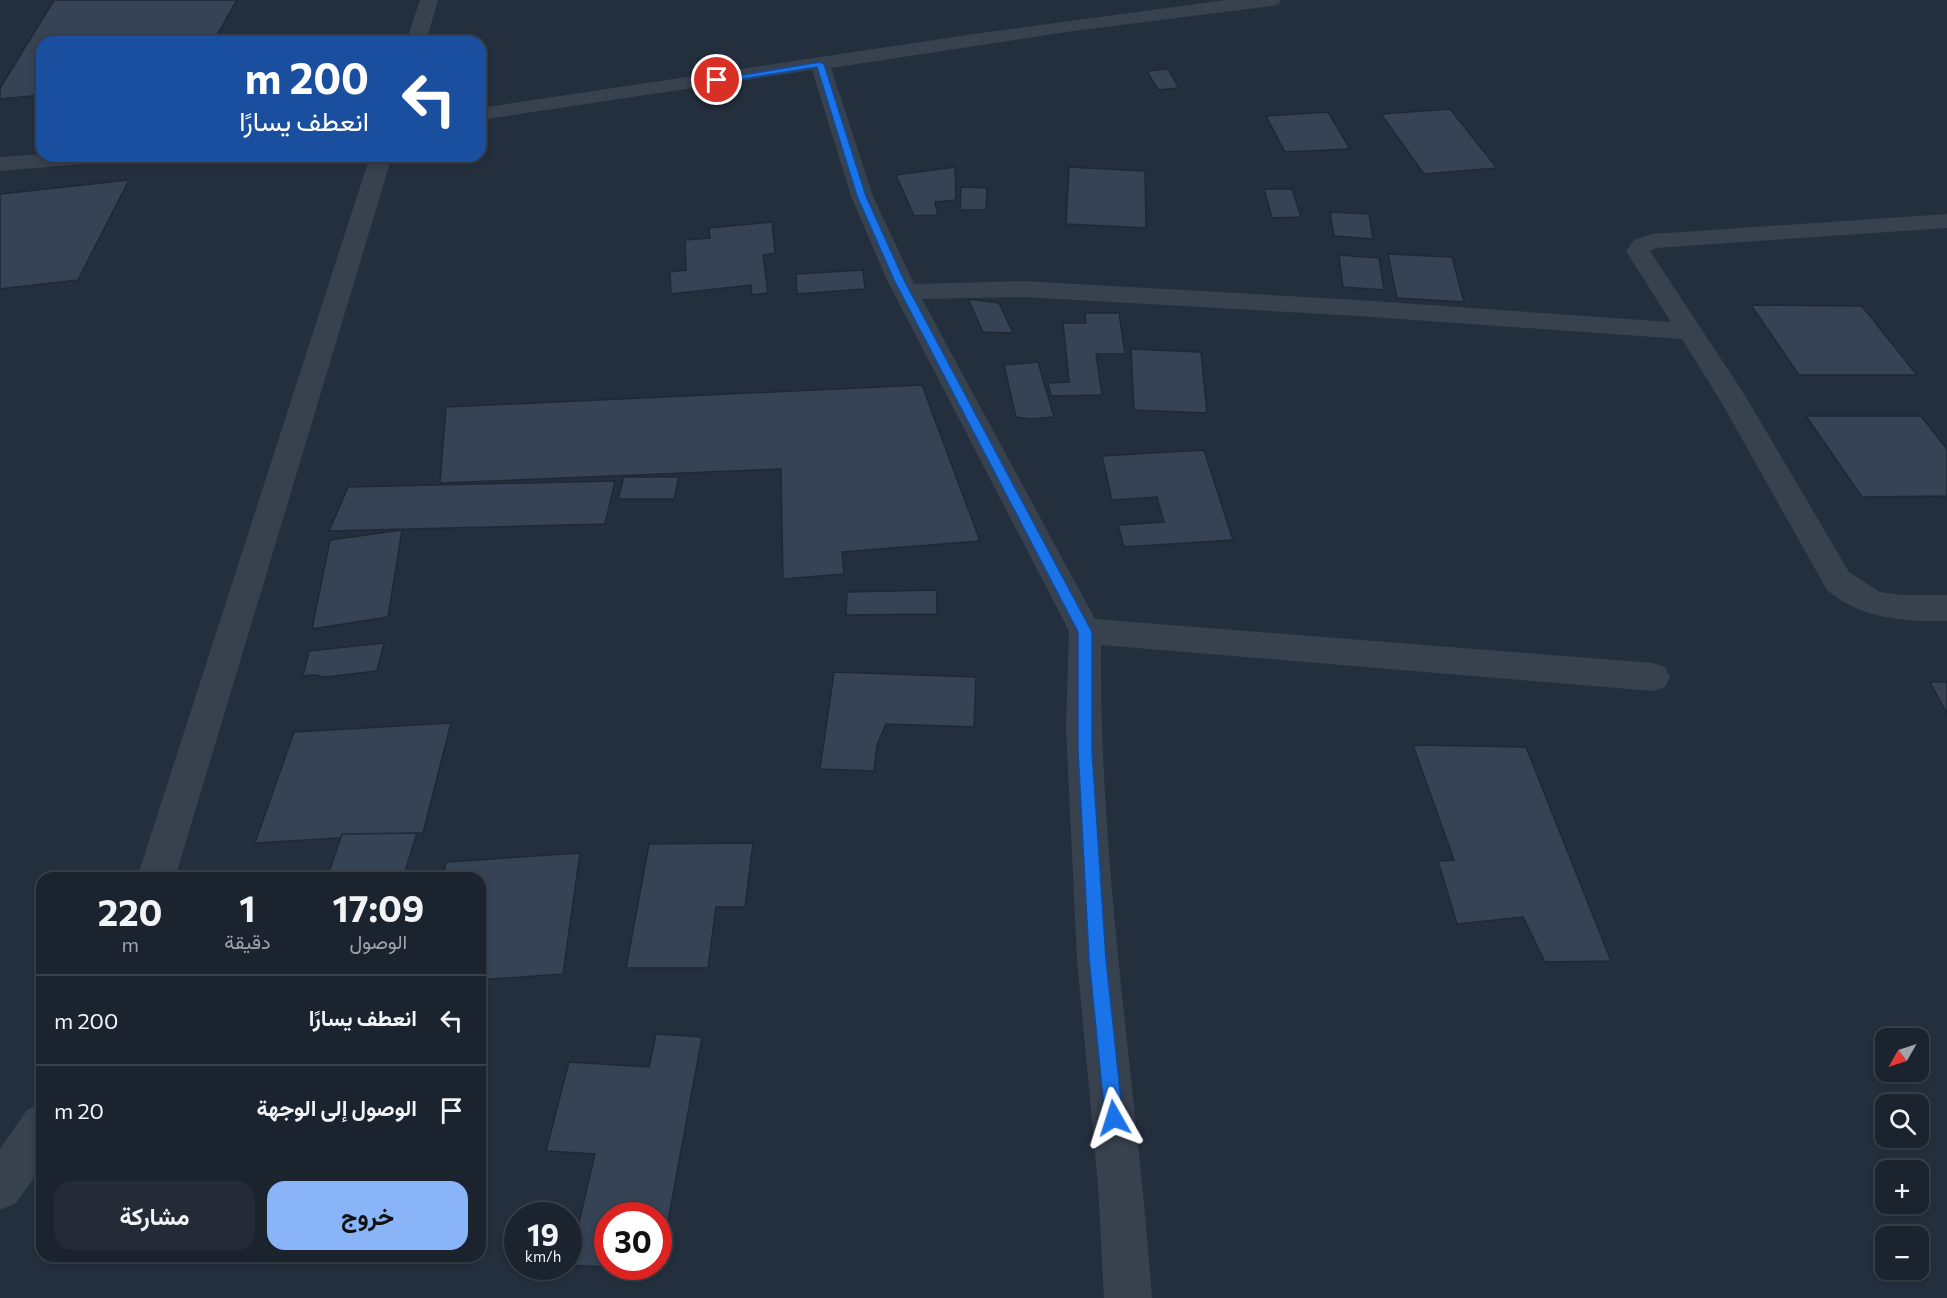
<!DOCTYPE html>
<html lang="ar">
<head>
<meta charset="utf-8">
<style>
  body { margin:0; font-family:Commissioner,Vazirmatn,sans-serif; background:#242b36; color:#f1f3f6; direction:rtl; height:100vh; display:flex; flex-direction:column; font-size:22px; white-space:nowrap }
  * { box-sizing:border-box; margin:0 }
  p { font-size:20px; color:#a0a4aa }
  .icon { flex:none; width:33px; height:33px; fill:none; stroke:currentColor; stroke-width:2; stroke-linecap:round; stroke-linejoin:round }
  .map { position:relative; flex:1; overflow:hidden; direction:ltr }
  .panel { position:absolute; left:36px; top:872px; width:450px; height:390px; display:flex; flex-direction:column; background:#1b232e; border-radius:18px; box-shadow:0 3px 9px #0003,0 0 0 2px #39404a; direction:rtl }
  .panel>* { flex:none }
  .top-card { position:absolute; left:36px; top:36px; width:450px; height:126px; border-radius:18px; box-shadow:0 3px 9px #0003,0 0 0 2px #39404a; direction:rtl; background:#1a4fa0; color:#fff; overflow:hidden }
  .needle { width:39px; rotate:231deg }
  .fabs { position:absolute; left:1875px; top:1028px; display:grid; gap:12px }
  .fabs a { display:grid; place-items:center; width:54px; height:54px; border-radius:12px; background:#1b232e; box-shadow:0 3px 9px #0003,0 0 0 2px #39404a; font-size:30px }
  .speed { position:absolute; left:504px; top:1202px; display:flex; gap:12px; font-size:30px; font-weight:700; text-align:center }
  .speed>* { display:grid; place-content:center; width:78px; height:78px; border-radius:50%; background:#1b232e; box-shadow:0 3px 9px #0003,0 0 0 2px #39404a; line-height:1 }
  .speed small { font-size:15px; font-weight:400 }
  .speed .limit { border:9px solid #d22; background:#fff; color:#111 }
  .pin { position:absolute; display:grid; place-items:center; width:51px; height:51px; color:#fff; margin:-26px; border:3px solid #fff; border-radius:50%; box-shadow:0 2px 6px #0007 }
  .me { position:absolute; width:66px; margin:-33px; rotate:354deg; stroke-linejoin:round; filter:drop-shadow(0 0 4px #0008) }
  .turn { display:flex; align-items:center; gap:21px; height:126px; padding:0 18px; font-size:27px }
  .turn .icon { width:78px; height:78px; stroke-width:2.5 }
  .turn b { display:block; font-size:42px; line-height:51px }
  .eta { display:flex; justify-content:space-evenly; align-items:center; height:102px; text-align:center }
  .eta b { font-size:36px; font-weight:700; line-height:42px }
  .button { display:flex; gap:12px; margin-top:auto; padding:12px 18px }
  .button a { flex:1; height:69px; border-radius:18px; background:#8ab4f8; color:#111; font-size:24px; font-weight:700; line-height:69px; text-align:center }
  .button a+a { background:#242b36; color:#f1f3f6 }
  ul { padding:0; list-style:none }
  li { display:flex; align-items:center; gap:18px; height:90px; padding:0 18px; border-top:2px solid #39404a }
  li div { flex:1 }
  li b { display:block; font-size:22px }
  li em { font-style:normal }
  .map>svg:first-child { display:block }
</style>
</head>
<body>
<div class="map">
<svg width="1947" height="1298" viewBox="0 0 1947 1298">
  <rect width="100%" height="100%" fill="#242f3e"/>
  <!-- building -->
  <g fill="#364354" stroke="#1f2835" stroke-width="1.5" fill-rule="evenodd">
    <path d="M54,0h183l-24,42h-171v53l-42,4v-11z"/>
    <path d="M1168,69l11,19 -21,2 -11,-19z"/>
    <path d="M1450,109l47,59 -73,6 -43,-60z"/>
    <path d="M1328,112l22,37 -65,3 -19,-36z"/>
    <path d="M955,167l1,33 -21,2 3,13 -24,1 -18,-41z"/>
    <path d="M1069,167l76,4 1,57 -80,-4z"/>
    <path d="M129,180l-51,100 -78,9v-95z"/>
    <path d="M961,187l26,1 -1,22h-26z"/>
    <path d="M1264,189h28l9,28 -29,1z"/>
    <path d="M1330,212l39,2 4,25 -39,-3z"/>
    <path d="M772,222l3,31 -12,2 5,38 -16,2 -1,-10 -80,9 -1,-22 16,-2 -1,-30 25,-2 -1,-10z"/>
    <path d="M1388,254l64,3 12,45 -67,-4z"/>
    <path d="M1339,255l40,3 5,32 -41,-3z"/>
    <path d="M863,270l2,19 -68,5 -1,-20z"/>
    <path d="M968,299l31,4 14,30 -30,-1z"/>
    <path d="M1751,305l111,1 55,69h-118z"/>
    <path d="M1085,313h34l6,41h-29l6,41 -51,1 -3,-13 21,-1 -6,-59h23z"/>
    <path d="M1131,349l70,3 6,61 -73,-3z"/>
    <path d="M1038,362l16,55 -23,2 -15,-2 -12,-52z"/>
    <path d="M922,385l58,156 -138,11 2,22 -61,5 -2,-110 -341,14 6,-76z"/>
    <path d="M1806,416h115l26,33v47l-85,1z"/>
    <path d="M1204,450l29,90 -109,7 -6,-22 46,-3 -7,-25 -45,3 -10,-44z"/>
    <path d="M624,477h55l-5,22h-56z"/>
    <path d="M615,481l-10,43 -276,7 19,-44z"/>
    <path d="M402,530l-14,87 -76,12 18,-89z"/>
    <path d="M937,590v24l-91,1 1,-23z"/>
    <path d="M384,643l-7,28 -52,6 -10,-2 -12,1 6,-25z"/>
    <path d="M834,672l142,5 -2,50 -88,-3 -9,21 -3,26 -54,-2z"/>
    <path d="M1930,682h17v32z"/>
    <path d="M451,723l-28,110 -168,10 39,-111z"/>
    <path d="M1413,745l113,2 85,214 -66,1 -22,-45 -66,7 -19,-63 16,-1z"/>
    <path d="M417,833l-14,45h-76l15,-44z"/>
    <path d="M753,843l-8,64h-29l-8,61h-82l23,-124z"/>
    <path d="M580,853l-17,121 -83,6v-102h-37l3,-16z"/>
    <path d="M656,1034l46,3 -43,233 -90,-5 26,-111 -49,-3 23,-89 80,5zM608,1215h50v51h-50z"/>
  </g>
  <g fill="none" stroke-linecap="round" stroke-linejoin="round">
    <!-- minor -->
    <g fill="#38414e" fill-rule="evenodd">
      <path d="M420,0h18l-12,42h-20z"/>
      <path d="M1226,0h55l-2,4 -7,2 -199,25 -242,37 42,128 41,88 109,-3 335,19 313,22 -45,-71 8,-11 18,-6 295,-20v14l-291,20 -6,3 96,146 103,175 31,20 23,3h44v26c-45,0 -84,-1 -120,-31l-104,-185 -41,-66 -324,-23 -335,-19 -101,2 173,320 558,44 12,4 5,10 -5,10 -12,4 -552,-46c-2,219 35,435 51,653h-48l-6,-113 -21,-226 -11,-232 3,-96 -182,-351 -36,-84 -39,-126 -332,50v-12l494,-74z"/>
      <path d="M42,154v2h65l-3,5 -8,2 -96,8v-14z"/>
      <path d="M370,156h22l-217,722h-38z"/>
      <path d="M42,1103v63l-26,37 -16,7v-61l27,-39z"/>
    </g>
  </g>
  <!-- route -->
  <path fill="#1a73e8" stroke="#114b97" stroke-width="1.5" d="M820,62l4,2 42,132 38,84 188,352v118l14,209 17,159 -3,6 -6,3 -7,-3 -2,-6 -16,-159 -11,-209v-118l-184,-352 -37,-84 -40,-129 -100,16 -4,-3z"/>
</svg>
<div class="fabs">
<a><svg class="needle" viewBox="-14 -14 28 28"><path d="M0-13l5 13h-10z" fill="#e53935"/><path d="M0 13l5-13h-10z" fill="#a0a4aa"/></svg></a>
<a><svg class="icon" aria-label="search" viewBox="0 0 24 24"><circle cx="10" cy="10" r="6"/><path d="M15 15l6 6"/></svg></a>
<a>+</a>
<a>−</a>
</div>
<div class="speed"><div>19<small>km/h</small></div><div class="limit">30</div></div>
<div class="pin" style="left:717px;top:80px;background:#d93025"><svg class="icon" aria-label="arrive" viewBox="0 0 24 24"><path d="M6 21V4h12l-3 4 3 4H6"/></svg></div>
<svg class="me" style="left:1114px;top:1118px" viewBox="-20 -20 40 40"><path d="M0-17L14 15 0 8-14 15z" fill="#1a73e8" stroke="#fff" stroke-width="4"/></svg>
<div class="top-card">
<div class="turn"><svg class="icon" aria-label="left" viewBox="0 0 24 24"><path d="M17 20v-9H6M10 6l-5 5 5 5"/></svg><div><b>200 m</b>انعطف يسارًا</div></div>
</div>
<section class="panel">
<div class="eta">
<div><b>17:09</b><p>الوصول</p></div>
<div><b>1</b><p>دقيقة</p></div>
<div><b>220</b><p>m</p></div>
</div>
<ul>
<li><svg class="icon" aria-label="left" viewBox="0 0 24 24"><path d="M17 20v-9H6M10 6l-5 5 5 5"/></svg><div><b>انعطف يسارًا</b></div><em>200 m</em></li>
<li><svg class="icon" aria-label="arrive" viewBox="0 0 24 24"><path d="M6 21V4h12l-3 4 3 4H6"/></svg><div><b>الوصول إلى الوجهة</b></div><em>20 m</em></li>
</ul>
<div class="button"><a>خروج</a><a>مشاركة</a></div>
</section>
</div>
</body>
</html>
